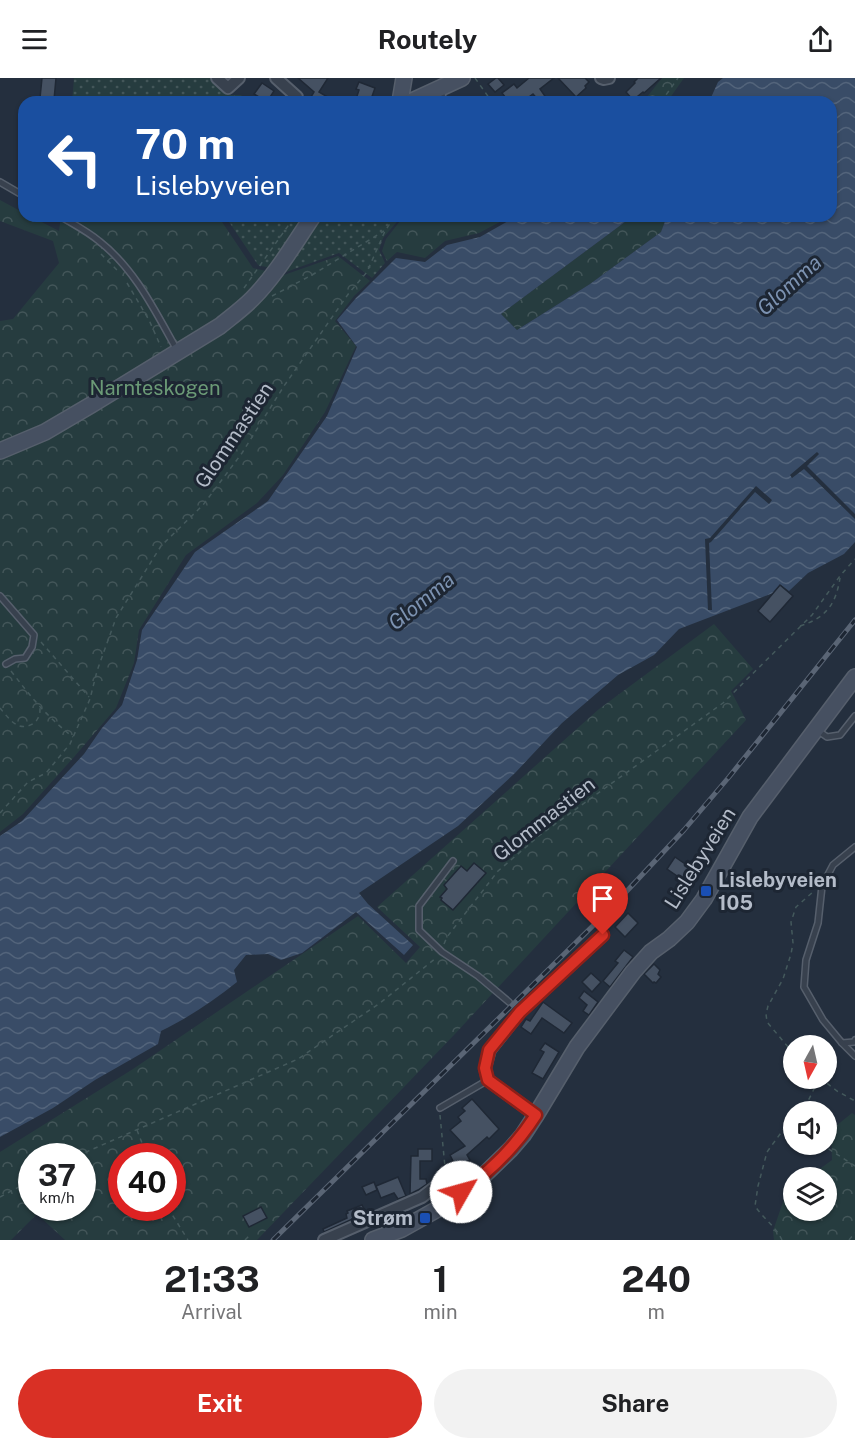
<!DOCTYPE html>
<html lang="en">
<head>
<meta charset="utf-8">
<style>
  body { margin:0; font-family:"Public Sans",sans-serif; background:#f2f2f2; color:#202124; height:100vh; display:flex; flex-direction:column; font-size:22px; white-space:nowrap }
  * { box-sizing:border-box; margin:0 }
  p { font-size:20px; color:#757577 }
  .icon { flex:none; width:33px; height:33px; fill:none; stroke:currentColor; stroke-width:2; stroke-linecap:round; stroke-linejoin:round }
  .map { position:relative; height:1162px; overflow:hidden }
  .side { display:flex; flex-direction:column; background:#fff; flex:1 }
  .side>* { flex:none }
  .hud { position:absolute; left:18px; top:18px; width:819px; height:126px; border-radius:18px; box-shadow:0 2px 4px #0004; background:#1a4fa0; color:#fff; overflow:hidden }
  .needle { width:39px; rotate:188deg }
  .buttons { position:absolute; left:783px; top:957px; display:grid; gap:12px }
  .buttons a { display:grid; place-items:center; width:54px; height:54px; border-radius:50%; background:#fff; box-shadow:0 2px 4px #0004; font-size:30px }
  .speed { position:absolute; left:18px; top:1065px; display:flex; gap:12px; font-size:30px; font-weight:700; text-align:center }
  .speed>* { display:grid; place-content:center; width:78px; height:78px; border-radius:50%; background:#fff; box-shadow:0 2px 4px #0004; line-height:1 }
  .speed small { font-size:15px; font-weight:400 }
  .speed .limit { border:9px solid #d22; background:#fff; color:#111 }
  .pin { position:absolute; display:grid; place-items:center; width:51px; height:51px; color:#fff; margin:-62px -26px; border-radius:50% 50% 50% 0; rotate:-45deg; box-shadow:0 0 6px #0007 }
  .pin .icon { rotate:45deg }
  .me { position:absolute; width:66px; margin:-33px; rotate:52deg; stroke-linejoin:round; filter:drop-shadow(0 0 4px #0008) }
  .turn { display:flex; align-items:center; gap:21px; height:126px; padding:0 18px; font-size:27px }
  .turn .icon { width:78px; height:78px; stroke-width:2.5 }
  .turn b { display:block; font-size:42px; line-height:51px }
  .eta { display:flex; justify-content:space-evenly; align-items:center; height:102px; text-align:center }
  .eta b { font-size:36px; font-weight:700; line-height:42px }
  .button { display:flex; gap:12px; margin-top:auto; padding:12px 18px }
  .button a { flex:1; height:69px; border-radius:36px; background:#d93025; color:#fff; font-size:24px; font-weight:700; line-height:69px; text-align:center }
  .button a+a { background:#f2f2f2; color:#202124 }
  header { display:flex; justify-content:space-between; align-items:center; height:78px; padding:0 18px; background:#fff; font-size:27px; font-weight:700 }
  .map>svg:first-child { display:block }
</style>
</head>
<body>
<header><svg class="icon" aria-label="menu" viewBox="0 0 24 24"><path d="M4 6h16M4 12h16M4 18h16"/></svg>Routely<svg class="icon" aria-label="share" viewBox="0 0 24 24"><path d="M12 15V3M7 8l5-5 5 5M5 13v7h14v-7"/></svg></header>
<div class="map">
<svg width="855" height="1162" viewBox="0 0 855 1162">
  <defs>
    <pattern id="grass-dots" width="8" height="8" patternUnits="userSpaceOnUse" patternTransform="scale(1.5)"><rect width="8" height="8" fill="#263c3f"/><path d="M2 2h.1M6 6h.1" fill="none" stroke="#435659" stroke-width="1.8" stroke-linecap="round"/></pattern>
    <pattern id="forest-crowns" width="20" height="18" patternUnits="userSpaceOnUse" patternTransform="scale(1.5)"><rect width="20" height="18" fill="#263c3f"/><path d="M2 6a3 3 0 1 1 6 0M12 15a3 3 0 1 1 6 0" fill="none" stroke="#435659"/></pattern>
    <pattern id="water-waves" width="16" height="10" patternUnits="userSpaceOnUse" patternTransform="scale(1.5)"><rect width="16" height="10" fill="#394c67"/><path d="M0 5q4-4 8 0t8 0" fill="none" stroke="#53647b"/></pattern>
  </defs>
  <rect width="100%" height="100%" fill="#242f3e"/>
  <!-- grass -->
  <g fill="url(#grass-dots)">
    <path d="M74,0h139l18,17h10l7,7h-176z"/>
    <path d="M225,138h177l-19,22 -4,12 6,13 -13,15 -33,-25 -53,19 -28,-7z"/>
  </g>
  <!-- forest -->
  <g fill="url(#forest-crowns)" fill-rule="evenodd">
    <path d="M662,0h22l-17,24h-24z"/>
    <path d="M0,122l24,13v3h6l29,15 2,-15h157l35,52 31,7 54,-19 32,25 -16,15 -19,25 21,25 -31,66 -42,63 -26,28 -71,52 -47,75 -5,33 -18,45 -42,49 -51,57 -23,18v-511l13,-2 46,-56 -6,-22 -53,-20z"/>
    <path d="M404,138h107l-32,17 -34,8 -20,17 -28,-6 -10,9 -5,-10 4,-12z"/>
    <path d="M633,138h34l-6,16 -71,52 -73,46 -16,-16z"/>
    <path d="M714,546l39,45 -22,22 15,29 -292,315 -197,205h-192l-28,-26 -26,26h-11v-88l133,-83 225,-153 48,47 14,-16 -43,-40 222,-198zM32,1078h50v52h-50zM122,1078h50v52h-50z"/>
    <path d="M852,1035l3,2v125h-81l-1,-9 12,-35 8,-7 1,21h32v-32l-17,-1 23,-17 -1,-30z"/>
  </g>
  <!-- water -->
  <path fill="url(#water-waves)" d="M723,0h132v464l-11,12 -36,19 -19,18 -8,-6 -8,8 -94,36 -25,26 -36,20 -56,48 -47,50 -57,53 -99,67 9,11 45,41 -9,10 -48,-43 -54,41 -21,7 -13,-6 -22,1 -12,15 3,12c-24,19 -49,36 -76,49l-3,13 -63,36 -42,28 -53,29v-301l22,-15 62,-67 18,-26 20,-23 15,-45 5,-30 53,-78 73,-51 59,-85 30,-69 -20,-27 19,-22 40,-40 29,4 22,-17 33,-8 30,-17 13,-4h110l-132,98 16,16 73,-46 71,-52 6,-16h164v-114h-122l9,-20z"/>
  <!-- pier -->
  <g fill="#242f3e">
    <path d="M817,374l2,2 -12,12 48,48v5l-51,-50 -12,9 -2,-3z"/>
    <path d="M756,408l16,14 -3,4 -14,-12 -44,50 -2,1 3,67h-4l-3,-71 5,-1z"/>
  </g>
  <!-- building -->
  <g fill="#455162" stroke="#1f2835" stroke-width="1.5">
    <path d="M42,0h14l-2,22 -14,-2z"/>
    <path d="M298,0h30l-9,14 17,10h-28l6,-10z"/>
    <path d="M496,0h2l6,7 -9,7 -7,-8z"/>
    <path d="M529,0h25l-14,11 9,13h-9l-7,-8 -11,8h-13l-7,-9 12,-9 3,4z"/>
    <path d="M558,0h27l4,4 -4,4 1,2 -10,9z"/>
    <path d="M638,0h23l-17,15 -1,-1 -10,8 -7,-8 9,-9 -1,-1z"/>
    <path d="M359,4l16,6 -5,14h-4l-10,-3 3,-9 -3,-1z"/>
    <path d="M262,5l12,8 -7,11 -13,-8z"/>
    <path d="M780,507l13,11 -23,26 -12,-11z"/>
    <path d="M675,779l16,11 -8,12 -16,-11z"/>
    <path d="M474,785l12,10 -33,37 -12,-10 1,-2 -2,-1 7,-8 -3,-4 17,-19 6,5z"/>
    <path d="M628,835l10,10 -13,14 -10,-10z"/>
    <path d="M624,872l9,7 -23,30 -7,-6 15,-18 -3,-2z"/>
    <path d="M654,886l6,6 -2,4 3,3 -5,6 -2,-1 -1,1 -9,-9z"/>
    <path d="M591,895l10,9 -9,10 -10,-10z"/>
    <path d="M584,913l14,11 -9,13 -6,-4 4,-6 -8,-7z"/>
    <path d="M543,924l29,21 -8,10 -22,-15 -11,16 -10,-7 5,-8 4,2z"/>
    <path d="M545,965l14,9 -16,27 -11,-6 12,-21 -4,-2z"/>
    <path d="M472,1021l27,30 -10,10 -2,-2 -20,18 3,5 -13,8 -5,-6 1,-1 -3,-6 15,-9 -15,-16 11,-9 -3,-4 7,-6 -3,-3z"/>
    <path d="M418,1071h14v12h-12v18h6l1,5 -9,6 -8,4 1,-38h7z"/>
    <path d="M398,1099l8,19 -8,3 -4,-6 -13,5 -5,-12z"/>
    <path d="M374,1104l3,8 -11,5 -4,-8z"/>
    <path d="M362,1127l4,8 -42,19 -1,-3 24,-11 -1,-4 2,-1 -1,-2z"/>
    <path d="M261,1129l6,11 -18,9 -6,-11z"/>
  </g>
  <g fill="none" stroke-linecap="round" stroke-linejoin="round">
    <defs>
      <g id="lane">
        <path d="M441,12l3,12"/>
        <path d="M0,104l24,14"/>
        <path d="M60,138c13,8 27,15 39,25 36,28 56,70 78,109"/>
        <path d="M0,518l34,39 -2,12 -7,11 -10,1 -9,5"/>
        <path d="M817,652l10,7 13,-2 15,-19"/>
        <path d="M855,769l-22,18 -11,21 -4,37 -12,37 -2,27 19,33 19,23 12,-1 1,-2"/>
        <path d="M453,783l-34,45v24l23,22 36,24 31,26"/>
        <path d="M842,965l13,13"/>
        <path d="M440,1030l48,-28"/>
      </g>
      <g id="street">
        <path d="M217,0l11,10 11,-10"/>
        <path d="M276,0l21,19"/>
        <path d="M601,0l3,1 5,-1"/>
        <path d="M536,1037l-48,-35 -3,-12 5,-18 30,-38 83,-77"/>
        <path d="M324,1162l98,-43 30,-23"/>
      </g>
      <g id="secondary">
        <path d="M400,24l4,-24"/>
        <path d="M410,24l52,-24"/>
        <path d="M0,373l45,-19 46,-27 129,-79c11,-9 22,-17 32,-27 24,-24 42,-55 61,-83"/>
        <path d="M373,1162l29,-11 41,-23 37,-27 31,-30 12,-14 13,-20 41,-68 56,-75 18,-20 18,-13 18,-17 17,-23 46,-82 105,-140"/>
      </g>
    </defs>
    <!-- lane casing -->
    <use href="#lane" stroke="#565f6c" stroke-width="8"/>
    <!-- street casing -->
    <use href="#street" stroke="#565f6c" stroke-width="14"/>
    <!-- secondary casing -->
    <use href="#secondary" stroke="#565f6c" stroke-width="18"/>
    <!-- path -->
    <g stroke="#44595c" stroke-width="1.5" stroke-dasharray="4.5 4.5" stroke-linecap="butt">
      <path d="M475,0l17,24"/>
      <path d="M234,18l4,6"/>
      <path d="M661,24l17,-24"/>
      <path d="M47,138l6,4"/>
      <path d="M101,176l18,18"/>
      <path d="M127,205l22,37 12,27"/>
      <path d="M244,210l51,-72"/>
      <path d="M272,218l40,-21 72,-44"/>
      <path d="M800,548c26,-8 36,-22 40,-48"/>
      <path d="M41,564l48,55"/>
      <path d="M11,593c20,26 35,45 62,66"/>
      <path d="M0,630c5,6 11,14 17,17 7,4 18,0 21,-7 2,-2 2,-7 2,-10"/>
      <path d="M0,735l28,-31 18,-9 24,-29 20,-45 7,-28 19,-53 45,-72 42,-41 39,-52 42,-67 65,-93 18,-21 18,-41 10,-15"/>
      <path d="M444,866l3,-7 51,-66 42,-36 183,-132 89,-88 28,-39 15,-17"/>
      <path d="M794,976l-27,-32 -1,-8 2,-8 15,-27 8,-25 2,-11 -2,-21 5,-15 18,-16"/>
      <path d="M820,1000l17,13 18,10"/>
      <path d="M796,1034l5,-6 7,-5 11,-22"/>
      <path d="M440,1037l5,52"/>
      <path d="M137,1052l10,26"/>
      <path d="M821,1066l34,22"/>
      <path d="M77,1078l221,-97 82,-56 56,-45"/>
      <path d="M0,1119l32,-17"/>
      <path d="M168,1130l20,32"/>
      <path d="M245,1162l4,-4"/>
      <path d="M782,1162c-6,-13 -19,-22 -27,-34l3,-20 9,-34 27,-37"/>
      <path d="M849,1162l6,-7"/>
    </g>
    <!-- lane -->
    <use href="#lane" stroke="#38414e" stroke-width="5"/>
    <!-- street -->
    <use href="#street" stroke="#38414e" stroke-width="10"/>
    <!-- secondary -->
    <use href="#secondary" stroke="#465061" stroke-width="15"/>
    <defs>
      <path id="rail" d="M273,1162l338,-332 73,-78 45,-53 126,-157"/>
    </defs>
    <!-- rail casing -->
    <use href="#rail" stroke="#5a6575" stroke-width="5"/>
    <!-- rail -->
    <use href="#rail" stroke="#1d2633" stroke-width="3" stroke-dasharray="9" stroke-linecap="butt"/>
  </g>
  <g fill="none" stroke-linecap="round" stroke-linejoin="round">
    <defs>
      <path id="route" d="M461,1114c30,-21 55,-46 75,-77l-48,-35 -3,-12 4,-18 31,-38 83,-77"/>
    </defs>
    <!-- route casing -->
    <use href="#route" stroke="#8d1f18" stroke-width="15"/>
    <!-- route -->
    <use href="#route" stroke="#d93025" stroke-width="10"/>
  </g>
  <!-- markers -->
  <g fill="#1a4fb4" stroke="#1d2633" stroke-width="2">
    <rect x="700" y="807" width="12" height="12" rx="3"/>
    <rect x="419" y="1134" width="12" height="12" rx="3"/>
  </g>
  <g text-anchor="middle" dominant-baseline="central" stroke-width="6" stroke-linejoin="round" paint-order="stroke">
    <!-- park labels -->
    <g font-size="20" fill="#6b9a76" stroke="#1d2633">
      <text x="155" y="310">Narnteskogen</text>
    </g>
    <!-- street labels -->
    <g font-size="20" fill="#b4bcc9" stroke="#1d2633">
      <text transform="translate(234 357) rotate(-56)">Glommastien</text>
      <text transform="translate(544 741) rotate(-38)">Glommastien</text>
      <text transform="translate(700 780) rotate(-58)">Lislebyveien</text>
    </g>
    <!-- poi labels -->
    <g font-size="20" font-weight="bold" fill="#b4bcc9" stroke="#1d2633" text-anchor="start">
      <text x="718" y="802">Lislebyveien<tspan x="718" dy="23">105</tspan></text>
      <text x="413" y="1140" text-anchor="end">Strøm</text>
    </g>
    <!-- water labels -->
    <g font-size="21" font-style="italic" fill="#7c92b1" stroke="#1d2633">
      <text transform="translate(789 207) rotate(-42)">Glomma</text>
      <text transform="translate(421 523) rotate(-39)">Glomma</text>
    </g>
  </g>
</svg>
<div class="buttons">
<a><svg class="needle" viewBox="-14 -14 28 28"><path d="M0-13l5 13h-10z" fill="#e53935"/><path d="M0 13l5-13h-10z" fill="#757577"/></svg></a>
<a><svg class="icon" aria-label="sound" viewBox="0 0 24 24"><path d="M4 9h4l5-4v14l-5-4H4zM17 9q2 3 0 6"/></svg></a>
<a><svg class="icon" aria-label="layers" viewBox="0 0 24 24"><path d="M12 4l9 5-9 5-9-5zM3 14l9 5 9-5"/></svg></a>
</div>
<div class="speed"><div>37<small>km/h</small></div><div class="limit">40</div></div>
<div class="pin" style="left:603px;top:857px;background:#d93025"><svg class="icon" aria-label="arrive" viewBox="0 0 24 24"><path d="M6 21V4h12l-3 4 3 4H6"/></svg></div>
<svg class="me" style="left:461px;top:1114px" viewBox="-20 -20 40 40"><circle r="19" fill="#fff"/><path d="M0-13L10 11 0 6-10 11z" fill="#d93025"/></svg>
<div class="hud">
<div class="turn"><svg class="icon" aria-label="left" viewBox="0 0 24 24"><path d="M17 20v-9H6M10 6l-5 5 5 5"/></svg><div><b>70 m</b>Lislebyveien</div></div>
</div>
</div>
<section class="side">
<div class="eta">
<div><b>21:33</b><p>Arrival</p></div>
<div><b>1</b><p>min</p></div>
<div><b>240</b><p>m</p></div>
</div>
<div class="button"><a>Exit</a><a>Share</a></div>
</section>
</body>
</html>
